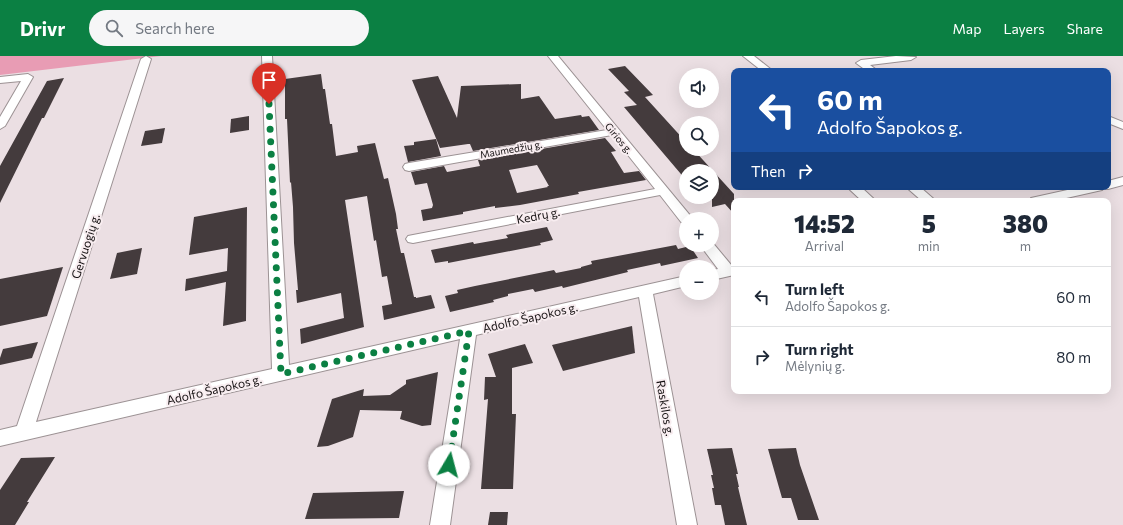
<!DOCTYPE html>
<html lang="en">
<head>
<meta charset="utf-8">
<style>
  body { margin:0; font-family:Commissioner,sans-serif; background:#f6f6f7; color:#1f2937; height:100vh; display:flex; flex-direction:column; font-size:15px; white-space:nowrap }
  * { box-sizing:border-box; margin:0 }
  p { font-size:13px; color:#747a83 }
  .icon { flex:none; width:22px; height:22px; fill:none; stroke:currentColor; stroke-width:2; stroke-linecap:round; stroke-linejoin:round }
  .map { position:relative; flex:1; overflow:hidden }
  .sheet { position:absolute; left:731px; top:142px; width:380px; height:196px; display:flex; flex-direction:column; background:#fff; border-radius:8px; box-shadow:0 4px 16px #0002 }
  .sheet>* { flex:none }
  .guide { position:absolute; left:731px; top:12px; width:380px; height:122px; border-radius:8px; box-shadow:0 4px 16px #0002; background:#1a4fa0; color:#fff; overflow:hidden }
  .tools { position:absolute; left:679px; top:12px; display:grid; gap:8px }
  .tools a { display:grid; place-items:center; width:40px; height:40px; border-radius:50%; background:#fff; box-shadow:0 4px 16px #0002; font-size:20px }
  .pin { position:absolute; display:grid; place-items:center; width:34px; height:34px; color:#fff; margin:-41px -17px; border-radius:50% 50% 50% 0; rotate:-45deg; box-shadow:0 0 4px #0007 }
  .pin .icon { rotate:45deg }
  .me { position:absolute; width:44px; margin:-22px; rotate:8deg; stroke-linejoin:round; filter:drop-shadow(0 0 3px #0008) }
  .turn { display:flex; align-items:center; gap:14px; height:84px; padding:0 20px; font-size:18px }
  .turn .icon { width:52px; height:52px; stroke-width:2.5 }
  .turn b { display:block; font-size:28px; line-height:34px }
  .then { display:flex; align-items:center; height:38px; padding:0 20px; background:#0003; gap:8px; font-size:15px }
  .eta { display:flex; justify-content:space-evenly; align-items:center; height:68px; text-align:center }
  .eta b { font-size:24px; font-weight:800; line-height:28px }
  ul { padding:0; list-style:none }
  li { display:flex; align-items:center; gap:12px; height:60px; padding:0 20px; border-top:1px solid #e0e1e3 }
  li div { flex:1 }
  li b { display:block; font-size:15px }
  li em { font-style:normal }
  header { display:flex; align-items:center; gap:24px; box-sizing:border-box; height:56px; padding:0 20px; background:#0b8043; color:#fff }
  header strong { font-size:19px }
  nav { display:flex; gap:22px; margin-inline-start:auto; font-size:14px }
  .search { width:280px; height:36px; background:#f6f6f7; display:flex; align-items:center; gap:10px; box-sizing:border-box; padding:0 14px; border-radius:22px; color:#747a83; font-size:15px }
  .map>svg:first-child { display:block }
</style>
</head>
<body>
<header>
<strong>Drivr</strong>
<div class="search"><svg class="icon" aria-label="search" viewBox="0 0 24 24"><circle cx="10" cy="10" r="6"/><path d="M15 15l6 6"/></svg>Search here</div>
<nav><a>Map</a><a>Layers</a><a>Share</a></nav>
</header>
<div class="map">
<svg width="1123" height="469" viewBox="0 0 1123 469">
  <rect width="100%" height="100%" fill="#ebdfe3"/>
  <!-- green -->
  <path fill="#e89cb4" d="M0,0h161l-161,19z"/>
  <!-- building -->
  <g fill="#443b3d" fill-rule="evenodd">
    <path d="M625,10l28,29 -8,2 41,45v7h7l41,45v20l-9,-10 -13,3v-36h-26v9l-62,-73 13,-2 -13,-13 5,-1 -21,-22z"/>
    <path d="M321,18l2,15h2l5,35h2l4,32 22,-4 -1,-6 18,-3 9,36 4,-1 8,36 2,15h-2l5,24h3l10,44h2v1l15,-3 4,13 -51,12 -2,-14 10,-2 -5,-28 -5,1 -6,-37 -2,1 -7,-45 -22,4 19,127 -63,17 -1,-15 44,-11 -3,-25 -44,10 -1,-13h2l-4,-47 -1,-36 -2,-25 -1,1 -3,-64h-2v-40z"/>
    <path d="M438,20l19,42 4,-32 60,-2v15l18,-3 16,23 26,-4 1,2 7,-1 10,14 -126,21 -3,-7h-2l-28,4 -28,-68z"/>
    <path d="M64,22l-20,40h-2l-42,85v-37l47,-85z"/>
    <path d="M249,60v14l-19,3 1,-14z"/>
    <path d="M165,72l-3,15 -21,3 4,-15z"/>
    <path d="M605,82l11,13 -5,1 13,21 15,-2 7,9 -68,12 1,2 -59,11 -25,3v-2l-32,6v2l-40,7 -2,-11 11,-2 1,-3 -6,-22 -12,2 -4,-13 33,-6 3,6 33,-6 -2,-6zM537,109l12,21h-2l1,1 -31,6 -8,-23z"/>
    <path d="M436,83l5,17 -33,6 -4,-16 10,-1v-3z"/>
    <path d="M247,151l-1,114 -23,5 3,-44 -41,9 1,-12 41,-8 1,-23 -39,7 5,-38z"/>
    <path d="M547,171l6,13 -13,3 1,2 -93,18v-2l-13,2 -4,-13 42,-8 1,2 34,-6 -2,-3z"/>
    <path d="M676,189l2,4 12,-3 8,12 -37,8 -1,-3 -33,7 1,2 -65,16 -1,-2 -27,6 -2,-3 -25,5v2l-15,4 1,2 -44,10 -5,-16 13,-3 -1,-3 18,-4 79,-16 2,3 25,-5v-1l11,-3 -1,-3z"/>
    <path d="M142,192l-5,26 -27,5 7,-26z"/>
    <path d="M63,211l-16,49 -47,10v-47z"/>
    <path d="M632,270l3,27 -72,18 -11,-26z"/>
    <path d="M38,286l-6,16 -32,7v-7l3,-9z"/>
    <path d="M525,288l8,19 -21,5v46h4l-3,75h-32l7,-90 -4,1 1,-23h11l-8,-23z"/>
    <path d="M438,316l-7,53 -9,1 -22,-7 2,-8 -42,-1 -7,27 -25,9 -11,1 15,-48 32,-10 -1,7 27,-1 16,-11v-4z"/>
    <path d="M732,392l6,26h-2l3,13h-1l9,38h-22l-4,-20h-6l-3,-17h2l-3,-13h2l-6,-26z"/>
    <path d="M796,392l4,17 19,55h-21l-7,-22h-9l-14,-49z"/>
    <path d="M55,401l-28,45h2l-14,23h-15v-35l21,-32z"/>
    <path d="M404,435l-5,27 -94,1 8,-26z"/>
    <path d="M490,456h18l-1,13h-19z"/>
  </g>
  <g fill="none" stroke-linecap="round" stroke-linejoin="round">
    <defs>
      <g id="minor">
        <path d="M146,0l5,3 -115,363 236,-53 -10,-313h10l17,309 397,-89v10l-33,8 44,231h-20l-38,-228 -163,38 -26,190h-20l30,-186 -460,107v-16l17,-4 124,-367z"/>
        <path d="M548,0h10l135,163h-7v4l-5,-1 -21,-27 -247,48 -5,-1 -2,-3 2,-3 5,-1 242,-46 -43,-54 -203,36 -4,-1 -2,-3 2,-3 4,-1 198,-33z"/>
        <path d="M743,0h11l19,15h-11z"/>
        <path d="M896,0l20,1 -5,3 -41,5 8,6h-11l-11,-8 5,-3z"/>
        <path d="M28,18l5,3 -28,49 -5,3v-12l21,-36 -21,2v-6z"/>
        <path d="M1108,60l15,6v7l-15,-6z"/>
        <path d="M1123,121v8l-15,4 -4,-1 -2,2 -49,11h-23l1,-3 50,-11h27v-6z"/>
        <path d="M847,131h14l15,14h-14z"/>
        <path d="M906,131h14l16,14h-14z"/>
        <path d="M712,186l20,24 2,-1v10l-22,5v-10l6,-1 -18,-24h12z"/>
      </g>
    </defs>
    <!-- minor casing -->
    <use href="#minor" stroke="#9c9294" stroke-width="2"/>
    <!-- minor -->
    <use href="#minor" fill="#fff" fill-rule="evenodd"/>
  </g>
  <g fill="none" stroke-linecap="round" stroke-linejoin="round">
    <!-- route -->
    <path stroke="#0b8043" stroke-width="7" stroke-dasharray="0 12.6" d="M269,48l12,270 188,-43 -20,134"/>
  </g>
  <g text-anchor="middle" dominant-baseline="central" stroke-width="4" stroke-linejoin="round" paint-order="stroke">
    <!-- far-street labels -->
    <g font-size="10" fill="#161213" stroke="#f8edf0">
      <text transform="translate(619 82) rotate(50)">Girios g.</text>
      <text transform="translate(511 93) rotate(-10)">Maumedžių g.</text>
    </g>
    <!-- street labels -->
    <g font-size="12" fill="#161213" stroke="#f8edf0">
      <text transform="translate(538 159) rotate(-11)">Kedrų g.</text>
      <text transform="translate(85 190) rotate(-72)">Gervuogių g.</text>
      <text transform="translate(530 261) rotate(-13)">Adolfo Šapokos g.</text>
      <text transform="translate(214 333) rotate(-13)">Adolfo Šapokos g.</text>
      <text transform="translate(666 352) rotate(80)">Raskilos g.</text>
    </g>
  </g>
</svg>
<div class="tools">
<a><svg class="icon" aria-label="sound" viewBox="0 0 24 24"><path d="M4 9h4l5-4v14l-5-4H4zM17 9q2 3 0 6"/></svg></a>
<a><svg class="icon" aria-label="search" viewBox="0 0 24 24"><circle cx="10" cy="10" r="6"/><path d="M15 15l6 6"/></svg></a>
<a><svg class="icon" aria-label="layers" viewBox="0 0 24 24"><path d="M12 4l9 5-9 5-9-5zM3 14l9 5 9-5"/></svg></a>
<a>+</a>
<a>−</a>
</div>
<div class="pin" style="left:269px;top:48px;background:#d93025"><svg class="icon" aria-label="arrive" viewBox="0 0 24 24"><path d="M6 21V4h12l-3 4 3 4H6"/></svg></div>
<svg class="me" style="left:449px;top:409px" viewBox="-20 -20 40 40"><circle r="19" fill="#fff"/><path d="M0-13L10 11 0 6-10 11z" fill="#0b8043"/></svg>
<div class="guide">
<div class="turn"><svg class="icon" aria-label="left" viewBox="0 0 24 24"><path d="M17 20v-9H6M10 6l-5 5 5 5"/></svg><div><b>60 m</b>Adolfo Šapokos g.</div></div>
<div class="then">Then<svg class="icon" aria-label="right" viewBox="0 0 24 24"><path d="M7 20v-9h11M14 6l5 5-5 5"/></svg></div>
</div>
<section class="sheet">
<div class="eta">
<div><b>14:52</b><p>Arrival</p></div>
<div><b>5</b><p>min</p></div>
<div><b>380</b><p>m</p></div>
</div>
<ul>
<li><svg class="icon" aria-label="left" viewBox="0 0 24 24"><path d="M17 20v-9H6M10 6l-5 5 5 5"/></svg><div><b>Turn left</b><p>Adolfo Šapokos g.</p></div><em>60 m</em></li>
<li><svg class="icon" aria-label="right" viewBox="0 0 24 24"><path d="M7 20v-9h11M14 6l5 5-5 5"/></svg><div><b>Turn right</b><p>Mėlynių g.</p></div><em>80 m</em></li>
</ul>
</section>
</div>
</body>
</html>
